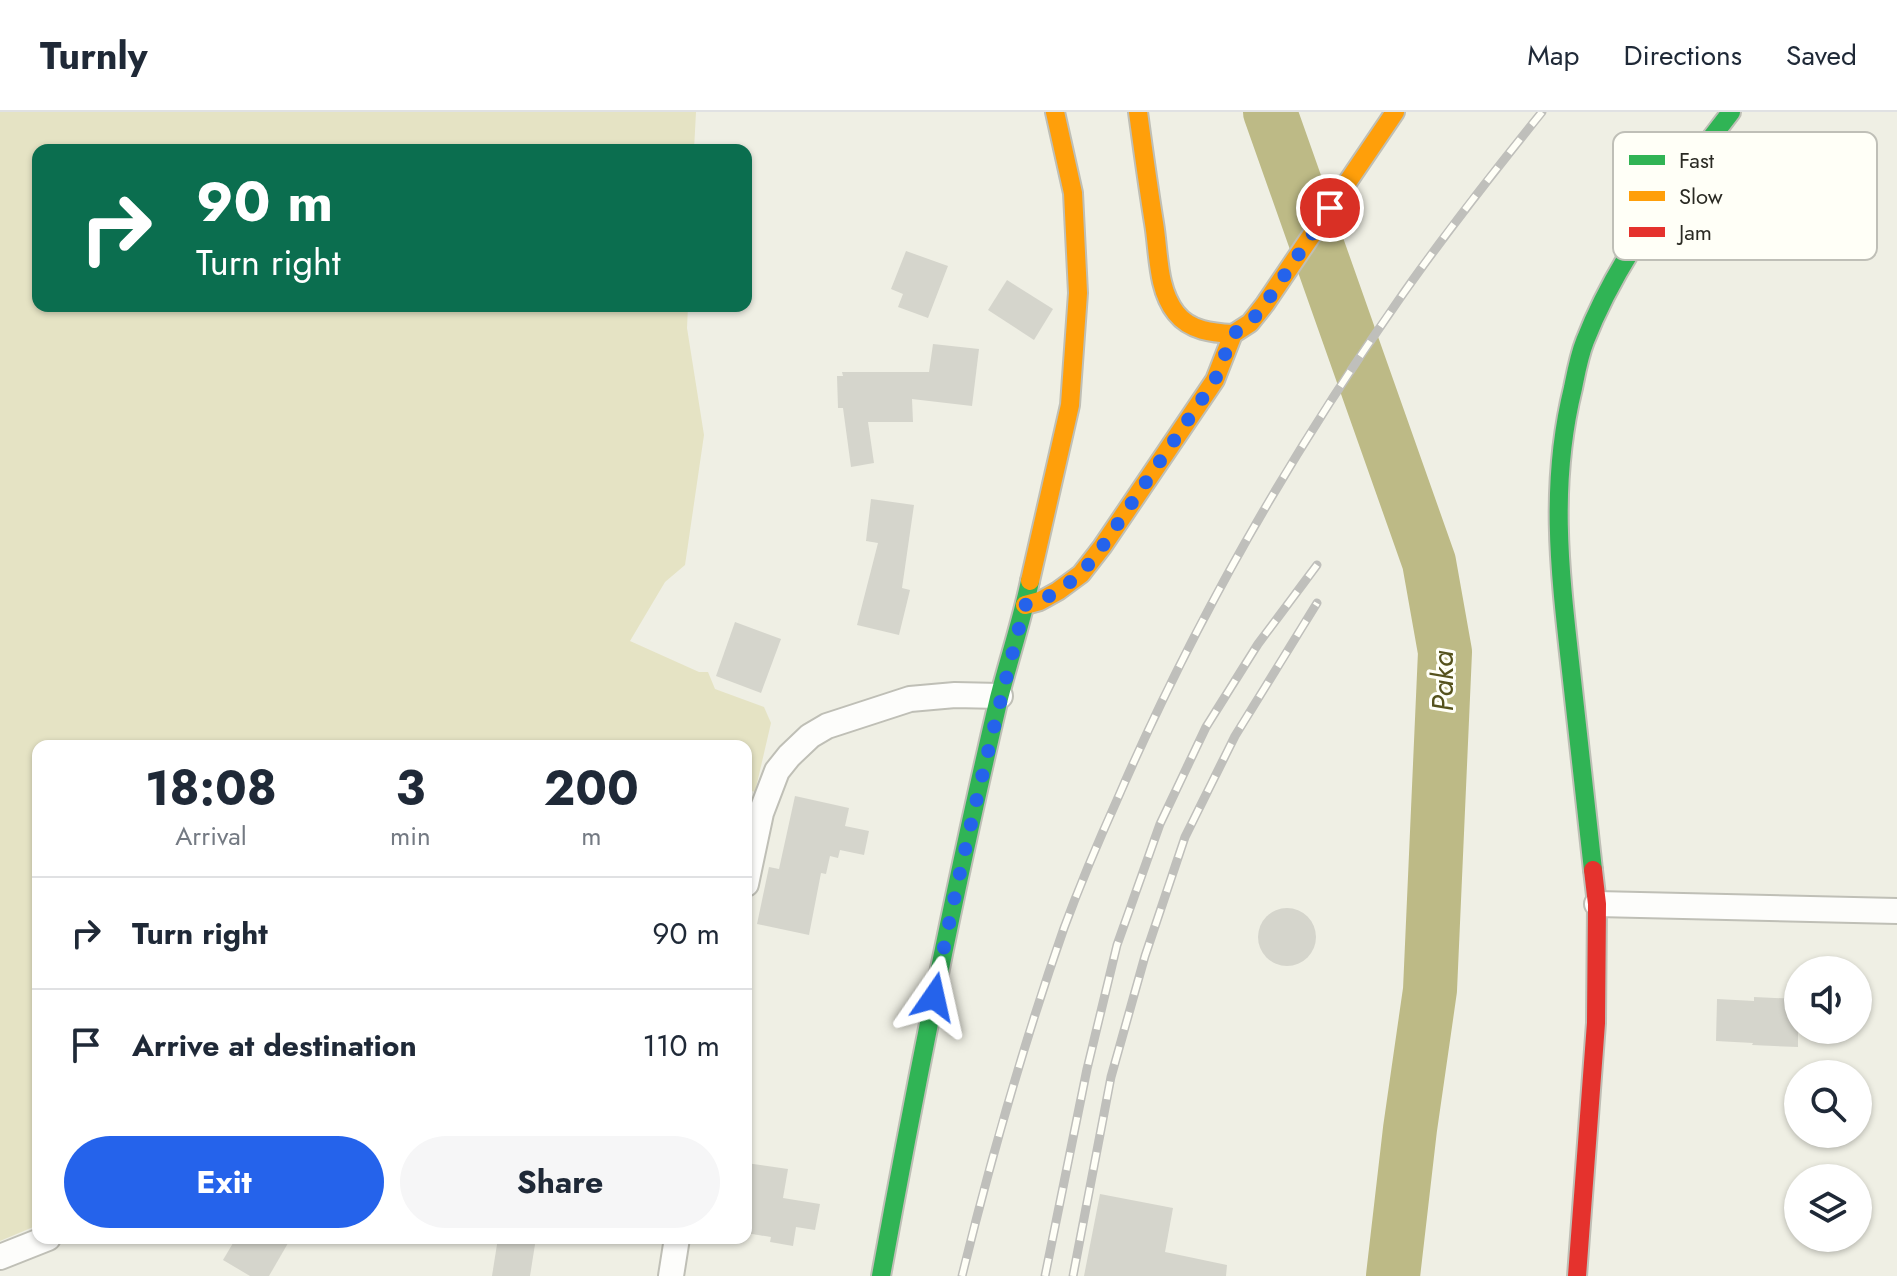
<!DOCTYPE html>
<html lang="en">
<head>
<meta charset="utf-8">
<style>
  body { margin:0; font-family:Jost,sans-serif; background:#f6f6f7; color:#1f2937; height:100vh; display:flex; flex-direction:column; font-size:30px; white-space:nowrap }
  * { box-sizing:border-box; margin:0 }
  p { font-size:26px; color:#747a83 }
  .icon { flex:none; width:44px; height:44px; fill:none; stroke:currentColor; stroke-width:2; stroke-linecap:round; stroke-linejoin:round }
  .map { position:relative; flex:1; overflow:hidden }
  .drawer { position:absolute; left:32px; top:628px; width:720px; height:504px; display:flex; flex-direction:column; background:#fff; border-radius:16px; box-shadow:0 2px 6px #0004 }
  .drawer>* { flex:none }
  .hud { position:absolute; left:32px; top:32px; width:720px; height:168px; border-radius:16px; box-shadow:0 2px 6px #0004; background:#0b6e4f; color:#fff; overflow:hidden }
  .fabs { position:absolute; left:1784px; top:844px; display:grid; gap:16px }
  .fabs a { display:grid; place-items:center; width:88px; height:88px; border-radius:50%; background:#fff; box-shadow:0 2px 6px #0004; font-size:40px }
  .pin { position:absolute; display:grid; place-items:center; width:68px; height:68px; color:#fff; margin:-34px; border:4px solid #fff; border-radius:50%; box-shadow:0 2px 8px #0007 }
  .me { position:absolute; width:88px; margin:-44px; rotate:11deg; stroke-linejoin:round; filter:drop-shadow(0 0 6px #0008) }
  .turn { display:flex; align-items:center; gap:28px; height:168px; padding:0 32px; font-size:36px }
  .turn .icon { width:104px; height:104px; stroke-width:2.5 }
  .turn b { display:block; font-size:56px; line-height:68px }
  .eta { display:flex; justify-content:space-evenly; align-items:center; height:136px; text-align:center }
  .eta b { font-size:48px; font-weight:700; line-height:56px }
  .button { display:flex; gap:16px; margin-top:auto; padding:16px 32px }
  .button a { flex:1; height:92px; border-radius:48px; background:#2563eb; color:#fff; font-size:32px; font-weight:700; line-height:92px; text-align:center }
  .button a+a { background:#f6f6f7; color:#1f2937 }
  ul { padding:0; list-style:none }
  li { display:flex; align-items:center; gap:24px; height:112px; padding:0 32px; border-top:2px solid #e0e1e3 }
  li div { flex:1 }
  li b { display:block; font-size:30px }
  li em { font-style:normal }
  header { display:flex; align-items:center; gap:48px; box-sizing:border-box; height:112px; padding:0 40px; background:#fff; border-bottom:2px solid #e0e1e3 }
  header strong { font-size:38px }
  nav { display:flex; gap:44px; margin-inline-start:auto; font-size:28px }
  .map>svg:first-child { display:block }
</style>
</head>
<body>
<header>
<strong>Turnly</strong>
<nav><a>Map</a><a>Directions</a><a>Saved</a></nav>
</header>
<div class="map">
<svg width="1897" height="1164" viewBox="0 0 1897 1164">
  <rect width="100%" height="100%" fill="#efefe4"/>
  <!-- green -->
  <path fill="#e5e3c4" d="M0,0h696l-2,38h-656v156h650l-1,22 17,107 -19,130 -20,17 -35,59 69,31h9l7,17 49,18 7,16 -16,69 -9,-3v-43h-708v479l-38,16z"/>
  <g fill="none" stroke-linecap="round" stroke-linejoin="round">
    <!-- river -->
    <path stroke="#bdba86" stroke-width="54" d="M1270,0l159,450 16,90 -15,338 -20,139 -17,147"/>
  </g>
  <!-- building -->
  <g fill="#d5d5cc">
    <path d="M906,139l42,15 -20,52 -30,-11 5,-13 -12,-5z"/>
    <path d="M1007,168l46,29 -19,31 -46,-30z"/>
    <path d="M933,232l46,5 -7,57 -60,-7 1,23h-45l6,41 -23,4 -8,-59h-5l-1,-32h6l-1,-4h87z"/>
    <path d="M871,387l43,6 -12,83 8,2 -11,45 -42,-10 21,-82 -12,-2z"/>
    <path d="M735,510l46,17 -20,54 -45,-17z"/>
    <path d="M795,684l54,12 -4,18 24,5 -5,24 -24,-5 -2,8 -8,-2 -4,18 -5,-1 -12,62 -52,-11 12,-57 10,2z"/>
    <circle cx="1287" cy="825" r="29"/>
    <path d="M1754,885l44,2v48l-46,-2 1,-2 -37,-2 1,-42 37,2z"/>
    <path d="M746,1051l42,6 -5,29 37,6 -5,26 -19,-3 -3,19 -23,-4 1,-5 -25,-4z"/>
    <path d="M1100,1082l73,14 -8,44 62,13 -1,11h-142z"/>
    <path d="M236,1126h55l-22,38h-19l-27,-16z"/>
    <path d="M498,1126h38l-6,38h-38z"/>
  </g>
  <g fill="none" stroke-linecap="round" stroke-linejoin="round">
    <defs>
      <g id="street">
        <path d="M746,772l15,-71 16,-42 12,-15 21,-20 17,-10 83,-27 45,-4 45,1"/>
        <path d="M1597,792l300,7"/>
        <path d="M0,1145l48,-19"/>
        <path d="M671,1164l6,-38"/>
      </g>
      <g id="fast">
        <path d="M1593,758c-7,-66 -15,-132 -22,-199 -11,-98 -22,-185 2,-283 3,-15 6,-32 12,-47 33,-85 91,-157 146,-229"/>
        <path d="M881,1164c35,-193 73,-386 118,-578 10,-39 23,-78 31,-117"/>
      </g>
      <g id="slow">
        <path d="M1138,0c5,37 10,74 16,111 5,30 3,66 22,90 14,18 37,20 57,21"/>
        <path d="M1030,469l40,-176 8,-112 -5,-100 -18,-81"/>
        <path d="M1025,493l15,-4 18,-10 23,-17 21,-27 113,-167 18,-46 17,-11 15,-19 130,-192"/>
      </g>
      <path id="jam" d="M1577,1164l19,-253 1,-119 -4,-34"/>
    </defs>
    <!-- street casing -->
    <use href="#street" stroke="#bfbfb6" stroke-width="28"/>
    <!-- fast casing -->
    <use href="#fast" stroke="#bfbfb6" stroke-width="22"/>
    <!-- slow casing -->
    <use href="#slow" stroke="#bfbfb6" stroke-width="22"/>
    <!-- jam casing -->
    <use href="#jam" stroke="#bfbfb6" stroke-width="22"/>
    <!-- street -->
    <use href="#street" stroke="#fdfdfb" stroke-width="24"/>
    <!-- fast -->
    <use href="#fast" stroke="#30b455" stroke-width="18"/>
    <!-- slow -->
    <use href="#slow" stroke="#ff9f0a" stroke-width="18"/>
    <!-- jam -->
    <use href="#jam" stroke="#e5322d" stroke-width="18"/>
    <defs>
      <g id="rail">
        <path d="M962,1164c29,-118 62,-234 102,-348 16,-43 34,-86 53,-128 76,-176 171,-342 281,-499 45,-65 94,-127 144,-189"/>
        <path d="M1045,1164l42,-207 30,-124 43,-121 46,-97 52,-83 59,-79"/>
        <path d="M1073,1164l38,-199 34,-121 40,-119 50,-101 82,-133"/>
      </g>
    </defs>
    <!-- rail casing -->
    <use href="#rail" stroke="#bfbfbb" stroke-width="9"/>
    <!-- rail -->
    <use href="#rail" stroke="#fffff7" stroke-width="6" stroke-dasharray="18" stroke-linecap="butt"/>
  </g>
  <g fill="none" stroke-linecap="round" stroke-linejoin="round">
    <!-- route -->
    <path stroke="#2563eb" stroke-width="14" stroke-dasharray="0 25.2" d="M934,885c26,-132 57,-262 91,-392l15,-4 18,-10 23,-17 21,-27 113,-167 18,-46 17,-11 15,-19 65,-96"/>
  </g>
  <g text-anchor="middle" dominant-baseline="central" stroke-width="6" stroke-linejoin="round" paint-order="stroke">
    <!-- water labels -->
    <g font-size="30" font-style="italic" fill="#55521c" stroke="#fffff7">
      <text transform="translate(1442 569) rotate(-90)">Paka</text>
    </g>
  </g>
  <!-- legend -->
  <rect x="1613" y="20" width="264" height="128" rx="12" fill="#fffff7" stroke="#bfbfb7" stroke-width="2"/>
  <rect x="1629" y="43" width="36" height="10" fill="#30b455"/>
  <rect x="1629" y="79" width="36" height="10" fill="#ff9f0a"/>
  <rect x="1629" y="115" width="36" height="10" fill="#e5322d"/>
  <g font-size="22" fill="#2a2a23">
    <text x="1679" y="56">Fast</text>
    <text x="1679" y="92">Slow</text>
    <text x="1679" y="128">Jam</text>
  </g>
</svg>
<div class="fabs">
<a><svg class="icon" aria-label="sound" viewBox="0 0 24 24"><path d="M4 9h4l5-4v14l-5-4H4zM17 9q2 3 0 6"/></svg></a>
<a><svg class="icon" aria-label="search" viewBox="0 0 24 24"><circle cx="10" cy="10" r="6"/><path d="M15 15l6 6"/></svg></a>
<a><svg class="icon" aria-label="layers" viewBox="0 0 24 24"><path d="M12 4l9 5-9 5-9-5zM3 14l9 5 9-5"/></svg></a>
</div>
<div class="pin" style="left:1330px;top:96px;background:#d93025"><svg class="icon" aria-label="arrive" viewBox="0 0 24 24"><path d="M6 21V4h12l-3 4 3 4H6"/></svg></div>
<svg class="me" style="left:934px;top:885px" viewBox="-20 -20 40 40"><path d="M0-17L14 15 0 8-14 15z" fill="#2563eb" stroke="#fff" stroke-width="4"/></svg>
<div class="hud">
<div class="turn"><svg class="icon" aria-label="right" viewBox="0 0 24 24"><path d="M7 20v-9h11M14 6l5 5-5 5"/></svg><div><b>90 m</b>Turn right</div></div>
</div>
<section class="drawer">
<div class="eta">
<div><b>18:08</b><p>Arrival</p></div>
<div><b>3</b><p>min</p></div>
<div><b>200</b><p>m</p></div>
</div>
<ul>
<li><svg class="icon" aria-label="right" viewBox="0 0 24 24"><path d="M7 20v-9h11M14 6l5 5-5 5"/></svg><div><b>Turn right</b></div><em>90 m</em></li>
<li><svg class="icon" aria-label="arrive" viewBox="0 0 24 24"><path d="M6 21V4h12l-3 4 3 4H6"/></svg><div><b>Arrive at destination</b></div><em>110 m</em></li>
</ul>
<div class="button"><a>Exit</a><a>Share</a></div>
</section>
</div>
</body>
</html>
